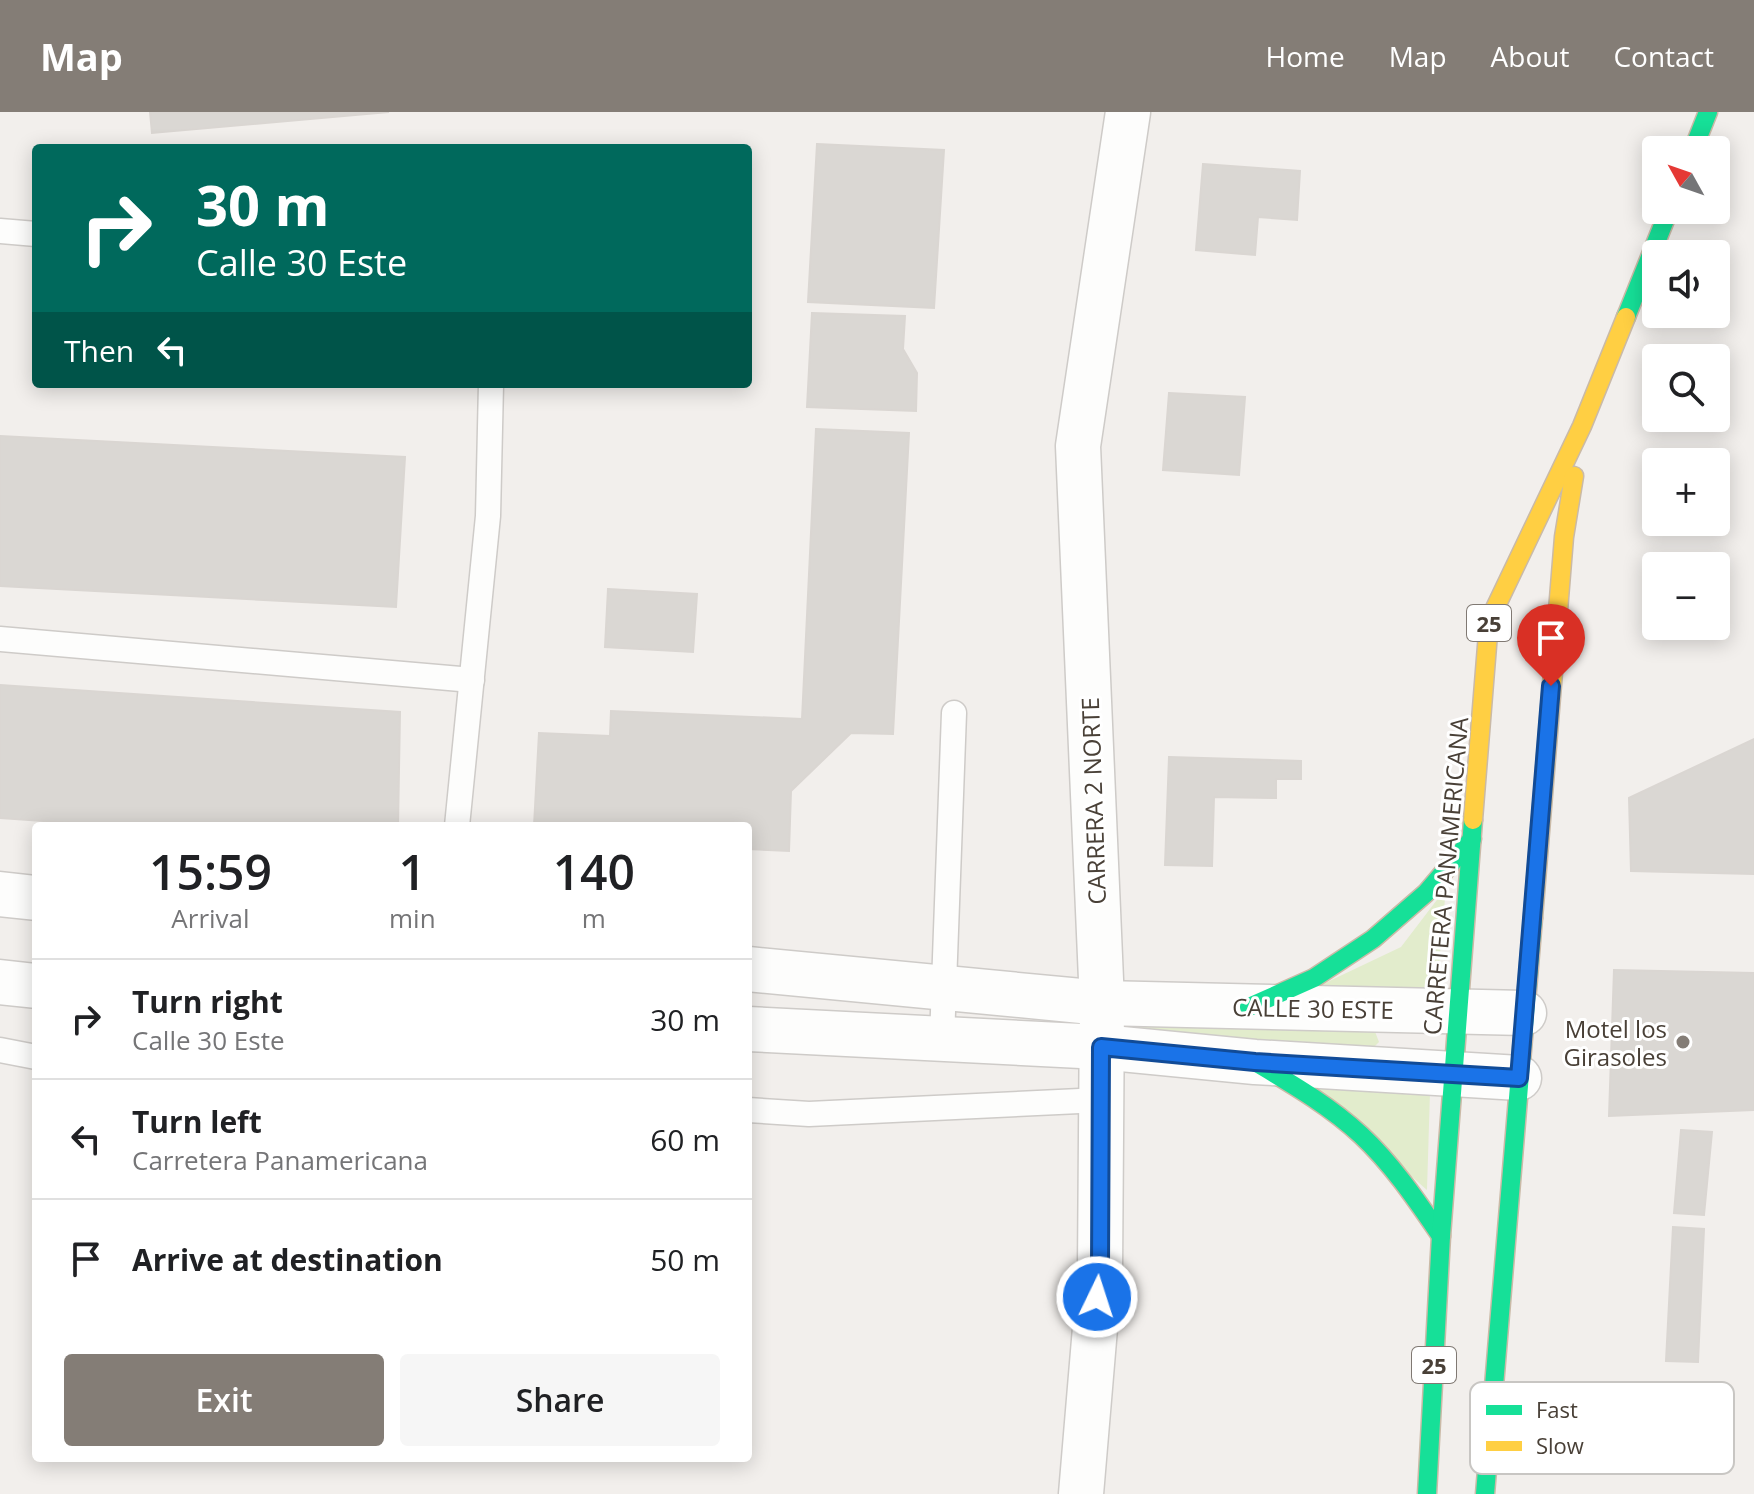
<!DOCTYPE html>
<html lang="en">
<head>
<meta charset="utf-8">
<style>
  body { margin:0; font-family:"Open Sans",sans-serif; background:#f6f6f6; color:#202124; height:100vh; display:flex; flex-direction:column; font-size:30px; white-space:nowrap }
  * { box-sizing:border-box; margin:0 }
  p { font-size:26px; color:#757577 }
  .icon { flex:none; width:44px; height:44px; fill:none; stroke:currentColor; stroke-width:2; stroke-linecap:round; stroke-linejoin:round }
  .map { position:relative; flex:1; overflow:hidden }
  .drawer { position:absolute; left:32px; top:710px; width:720px; height:640px; display:flex; flex-direction:column; background:#fff; border-radius:8px; box-shadow:0 4px 20px #0003 }
  .drawer>* { flex:none }
  .hud { position:absolute; left:32px; top:32px; width:720px; height:244px; border-radius:8px; box-shadow:0 4px 20px #0003; background:#00695c; color:#fff; overflow:hidden }
  .needle { width:52px; rotate:310deg }
  .buttons { position:absolute; left:1642px; top:24px; display:grid; gap:16px }
  .buttons a { display:grid; place-items:center; width:88px; height:88px; border-radius:8px; background:#fff; box-shadow:0 4px 20px #0003; font-size:40px }
  .pin { position:absolute; display:grid; place-items:center; width:68px; height:68px; color:#fff; margin:-82px -34px; border-radius:50% 50% 50% 0; rotate:-45deg; box-shadow:0 0 8px #0007 }
  .pin .icon { rotate:45deg }
  .me { position:absolute; width:88px; margin:-44px; rotate:4deg; stroke-linejoin:round; filter:drop-shadow(0 0 6px #0008) }
  .turn { display:flex; align-items:center; gap:28px; height:168px; padding:0 32px; font-size:36px }
  .turn .icon { width:104px; height:104px; stroke-width:2.5 }
  .turn b { display:block; font-size:56px; line-height:68px }
  .then { display:flex; align-items:center; height:76px; padding:0 32px; background:#0003; gap:16px; font-size:30px }
  .eta { display:flex; justify-content:space-evenly; align-items:center; height:136px; text-align:center }
  .eta b { font-size:48px; font-weight:600; line-height:56px }
  .action { display:flex; gap:16px; margin-top:auto; padding:16px 32px }
  .action a { flex:1; height:92px; border-radius:8px; background:#847d76; color:#fff; font-size:32px; font-weight:600; line-height:92px; text-align:center }
  .action a+a { background:#f6f6f6; color:#202124 }
  ul { padding:0; list-style:none }
  li { display:flex; align-items:center; gap:24px; height:120px; padding:0 32px; border-top:2px solid #e0e0e0 }
  li div { flex:1 }
  li b { display:block; font-size:30px }
  li em { font-style:normal }
  header { display:flex; align-items:center; gap:48px; box-sizing:border-box; height:112px; padding:0 40px; background:#847d76; color:#fff }
  header strong { font-size:38px }
  nav { display:flex; gap:44px; margin-inline-start:auto; font-size:28px }
  .map>svg:first-child { display:block }
</style>
</head>
<body>
<header>
<strong>Map</strong>
<nav><a>Home</a><a>Map</a><a>About</a><a>Contact</a></nav>
</header>
<div class="map">
<svg width="1754" height="1382" viewBox="0 0 1754 1382">
  <rect width="100%" height="100%" fill="#f2efec"/>
  <!-- green -->
  <g fill="#e2eccc">
    <path d="M1446,776l-10,109 -115,-12 80,-38z"/>
    <path d="M1134,908l240,9 5,13 -9,9 -227,-17z"/>
    <path d="M1299,965l131,15 -3,98z"/>
  </g>
  <!-- building -->
  <g fill="#dad7d3" stroke="#dad6d2" stroke-width="2">
    <path d="M150,0h239l-237,21z"/>
    <path d="M817,32l127,6 -10,158 -126,-6z"/>
    <path d="M1203,52l97,7 -3,49 -39,-3 -3,38 -59,-5z"/>
    <path d="M812,201l93,3 -2,33 14,24 -1,38 -109,-4z"/>
    <path d="M1169,281l76,4 -6,78 -76,-5z"/>
    <path d="M816,317l93,4 -16,301 -42,-1 -60,58 -2,60 -41,-2v-23h-214l5,-93 71,3 1,-25 191,8z"/>
    <path d="M0,324l405,21 -9,150 -396,-21z"/>
    <path d="M608,477l89,5 -4,58 -88,-5z"/>
    <path d="M0,573l400,27 -2,114h-283l-115,-8z"/>
    <path d="M1754,627v135l-123,-3 -2,-73z"/>
    <path d="M1169,645l132,4v18h-25v19l-62,-1 -2,69 -47,-1z"/>
    <path d="M1614,858l140,3v137l-145,6z"/>
    <path d="M1681,1018l31,2 -8,83 -30,-2z"/>
    <path d="M1673,1115l31,2 -6,133 -32,-1z"/>
  </g>
  <g fill="none" stroke-linecap="round" stroke-linejoin="round">
    <defs>
      <g id="lane">
        <path d="M0,119l36,3"/>
        <path d="M0,527l472,41"/>
        <path d="M457,714l31,-310 3,-132"/>
        <path d="M942,927l12,-326"/>
        <path d="M0,938l36,7"/>
        <path d="M748,998l61,4 292,-14"/>
      </g>
      <g id="street">
        <path d="M0,782l36,4"/>
        <path d="M748,857l354,34 422,10"/>
        <path d="M0,870l36,4"/>
        <path d="M748,917l353,18 154,15 264,16"/>
        <path d="M1081,1382l19,-225 2,-266 -24,-557 50,-334"/>
      </g>
      <g id="fast">
        <path d="M1693,38l15,-38"/>
        <path d="M1626,205l43,-107"/>
        <path d="M1249,895l65,-29 59,-39 53,-46 46,-54"/>
        <path d="M1255,950c37,22 75,44 106,73 32,30 56,66 80,101"/>
        <path d="M1427,1382l14,-258 32,-416"/>
        <path d="M1485,1382l48,-576"/>
      </g>
      <g id="slow">
        <path d="M1473,708l16,-199 93,-195 44,-109"/>
        <path d="M1533,806l31,-381 10,-61"/>
      </g>
    </defs>
    <!-- lane casing -->
    <use href="#lane" stroke="#cecbc8" stroke-width="27"/>
    <!-- street casing -->
    <use href="#street" stroke="#cecbc8" stroke-width="47"/>
    <!-- fast casing -->
    <use href="#fast" stroke="#cabaa7" stroke-width="21"/>
    <!-- slow casing -->
    <use href="#slow" stroke="#cabaa7" stroke-width="21"/>
    <!-- lane -->
    <use href="#lane" stroke="#fdfdfc" stroke-width="24"/>
    <!-- street -->
    <use href="#street" stroke="#fdfdfc" stroke-width="44"/>
    <!-- fast -->
    <use href="#fast" stroke="#16e098" stroke-width="18"/>
    <!-- slow -->
    <use href="#slow" stroke="#ffcf43" stroke-width="18"/>
  </g>
  <g fill="none" stroke-linecap="round" stroke-linejoin="round">
    <defs>
      <path id="route" d="M1097,1185l3,-28 1,-222 154,15 264,16 32,-392"/>
    </defs>
    <!-- route casing -->
    <use href="#route" stroke="#114b97" stroke-width="20"/>
    <!-- route -->
    <use href="#route" stroke="#1a73e8" stroke-width="14"/>
  </g>
  <!-- markers -->
  <circle fill="#847d76" stroke="#fff" stroke-width="3" cx="1683" cy="930" r="8"/>
  <g text-anchor="middle" dominant-baseline="central" stroke-width="6" stroke-linejoin="round" paint-order="stroke">
    <!-- shield labels -->
    <g fill="#fff" stroke="#807973" stroke-width="2">
      <rect x="1467" y="493" width="44" height="36" rx="6"/>
      <rect x="1412" y="1235" width="44" height="36" rx="6"/>
    </g>
    <g font-size="22" font-weight="bold" fill="#494037">
      <text x="1489" y="511">25</text>
      <text x="1434" y="1253">25</text>
    </g>
    <!-- street labels -->
    <g font-size="24" fill="#494037" stroke="#fff">
      <text transform="translate(1093 689) rotate(-92)">CARRERA 2 NORTE</text>
      <text transform="translate(1445 764) rotate(-85)">CARRETERA PANAMERICANA</text>
      <text transform="translate(1313 896) rotate(1)">CALLE 30 ESTE</text>
    </g>
    <!-- poi labels -->
    <g font-size="24" fill="#494037" stroke="#fff" text-anchor="end">
      <text x="1667" y="916">Motel los<tspan x="1667" dy="28">Girasoles</tspan></text>
    </g>
  </g>
  <!-- legend -->
  <rect x="1470" y="1270" width="264" height="92" rx="12" fill="#fff" stroke="#c8c6c3" stroke-width="2"/>
  <rect x="1486" y="1293" width="36" height="10" fill="#16e098"/>
  <rect x="1486" y="1329" width="36" height="10" fill="#ffcf43"/>
  <g font-size="22" fill="#494037">
    <text x="1536" y="1306">Fast</text>
    <text x="1536" y="1342">Slow</text>
  </g>
</svg>
<div class="buttons">
<a><svg class="needle" viewBox="-14 -14 28 28"><path d="M0-13l5 13h-10z" fill="#e53935"/><path d="M0 13l5-13h-10z" fill="#757577"/></svg></a>
<a><svg class="icon" aria-label="sound" viewBox="0 0 24 24"><path d="M4 9h4l5-4v14l-5-4H4zM17 9q2 3 0 6"/></svg></a>
<a><svg class="icon" aria-label="search" viewBox="0 0 24 24"><circle cx="10" cy="10" r="6"/><path d="M15 15l6 6"/></svg></a>
<a>+</a>
<a>−</a>
</div>
<div class="pin" style="left:1551px;top:574px;background:#d93025"><svg class="icon" aria-label="arrive" viewBox="0 0 24 24"><path d="M6 21V4h12l-3 4 3 4H6"/></svg></div>
<svg class="me" style="left:1097px;top:1185px" viewBox="-20 -20 40 40"><circle r="17" fill="#1a73e8" stroke="#fff" stroke-width="3"/><path d="M0-11L8 9 0 5-8 9z" fill="#fff"/></svg>
<div class="hud">
<div class="turn"><svg class="icon" aria-label="right" viewBox="0 0 24 24"><path d="M7 20v-9h11M14 6l5 5-5 5"/></svg><div><b>30 m</b>Calle 30 Este</div></div>
<div class="then">Then<svg class="icon" aria-label="left" viewBox="0 0 24 24"><path d="M17 20v-9H6M10 6l-5 5 5 5"/></svg></div>
</div>
<section class="drawer">
<div class="eta">
<div><b>15:59</b><p>Arrival</p></div>
<div><b>1</b><p>min</p></div>
<div><b>140</b><p>m</p></div>
</div>
<ul>
<li><svg class="icon" aria-label="right" viewBox="0 0 24 24"><path d="M7 20v-9h11M14 6l5 5-5 5"/></svg><div><b>Turn right</b><p>Calle 30 Este</p></div><em>30 m</em></li>
<li><svg class="icon" aria-label="left" viewBox="0 0 24 24"><path d="M17 20v-9H6M10 6l-5 5 5 5"/></svg><div><b>Turn left</b><p>Carretera Panamericana</p></div><em>60 m</em></li>
<li><svg class="icon" aria-label="arrive" viewBox="0 0 24 24"><path d="M6 21V4h12l-3 4 3 4H6"/></svg><div><b>Arrive at destination</b></div><em>50 m</em></li>
</ul>
<div class="action"><a>Exit</a><a>Share</a></div>
</section>
</div>
</body>
</html>
